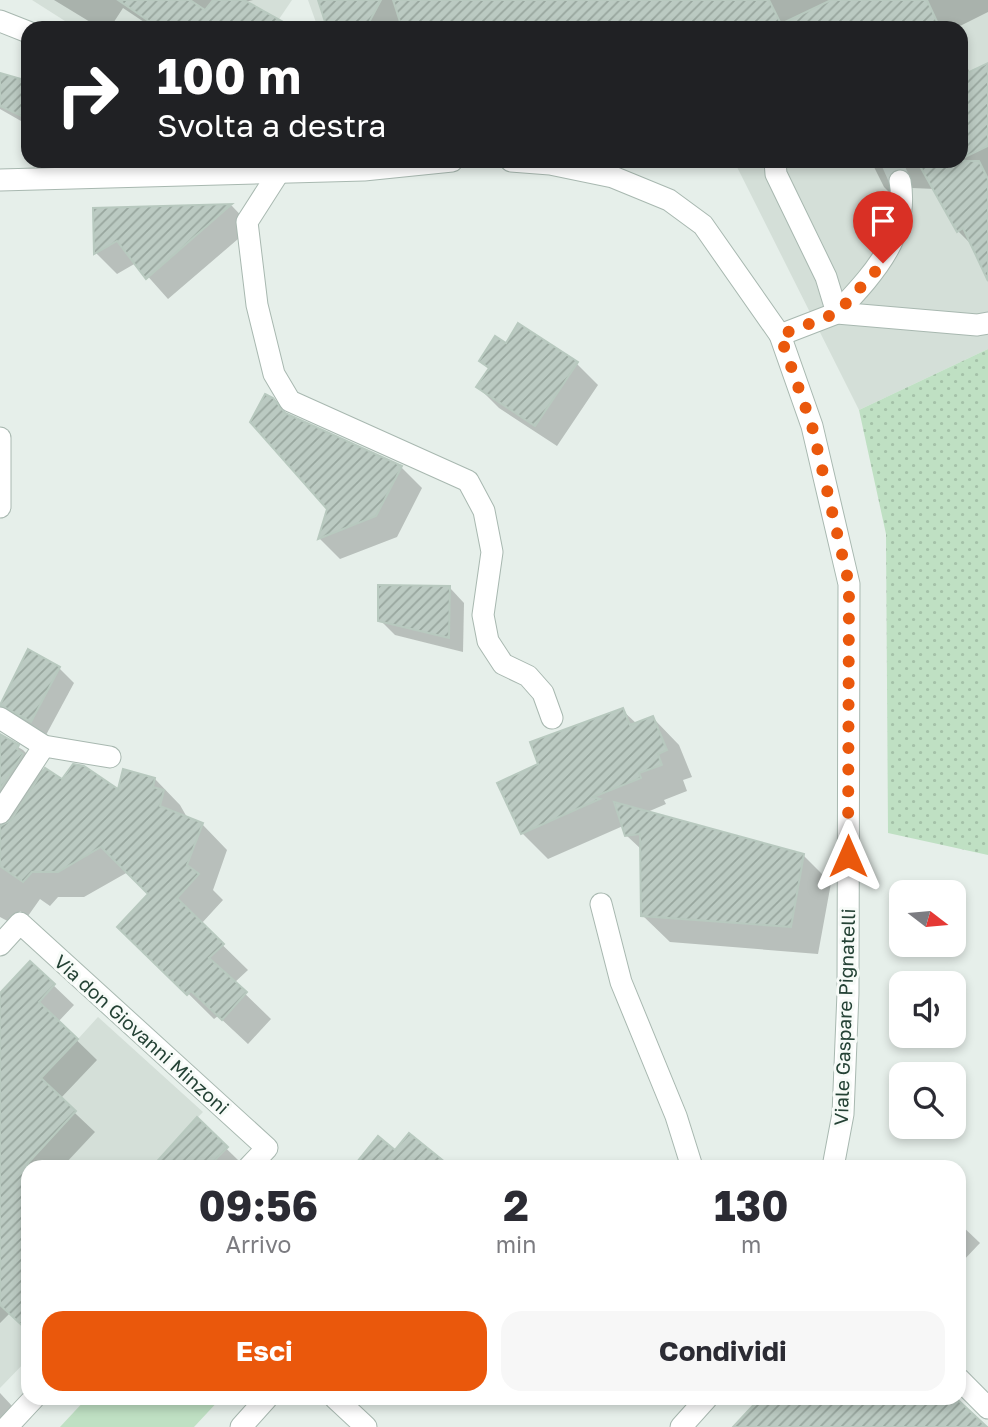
<!DOCTYPE html>
<html lang="it">
<head>
<meta charset="utf-8">
<style>
  body { margin:0; font-family:"Golos Text",sans-serif; background:#f7f7f7; color:#2b2b33; height:100vh; display:flex; flex-direction:column; font-size:26px; white-space:nowrap }
  * { box-sizing:border-box; margin:0 }
  p { font-size:23px; color:#7c7c81 }
  .icon { flex:none; width:38px; height:38px; fill:none; stroke:currentColor; stroke-width:2; stroke-linecap:round; stroke-linejoin:round }
  .map { position:relative; flex:1; overflow:hidden }
  .side { position:absolute; left:21px; top:1160px; width:945px; height:245px; display:flex; flex-direction:column; background:#fff; border-radius:21px; box-shadow:0 4px 10px #0003 }
  .side>* { flex:none }
  .top-card { position:absolute; left:21px; top:21px; width:947px; height:147px; border-radius:21px; box-shadow:0 4px 10px #0003; background:#202124; color:#fff; overflow:hidden }
  .needle { width:46px; rotate:106deg }
  .buttons { position:absolute; left:889px; top:880px; display:grid; gap:14px }
  .buttons a { display:grid; place-items:center; width:77px; height:77px; border-radius:14px; background:#fff; box-shadow:0 4px 10px #0003; font-size:35px }
  .pin { position:absolute; display:grid; place-items:center; width:60px; height:60px; color:#fff; margin:-72px -30px; border-radius:50% 50% 50% 0; rotate:-45deg; box-shadow:0 0 7px #0007 }
  .pin .icon { rotate:45deg }
  .me { position:absolute; width:77px; margin:-38px; rotate:0deg; stroke-linejoin:round; filter:drop-shadow(0 0 5px #0008) }
  .turn { display:flex; align-items:center; gap:24px; height:147px; padding:0 21px; font-size:32px }
  .turn .icon { width:91px; height:91px; stroke-width:2.5 }
  .turn b { display:block; font-size:49px; line-height:60px }
  .eta { display:flex; justify-content:space-evenly; align-items:center; height:119px; text-align:center }
  .eta b { font-size:42px; font-weight:700; line-height:49px }
  .cta { display:flex; gap:14px; margin-top:auto; padding:14px 21px }
  .cta a { flex:1; height:80px; border-radius:21px; background:#ea580c; color:#fff; font-size:28px; font-weight:700; line-height:80px; text-align:center }
  .cta a+a { background:#f7f7f7; color:#2b2b33 }
  .map>svg:first-child { display:block }
</style>
</head>
<body>
<div class="map">
<svg width="988" height="1427" viewBox="0 0 988 1427">
  <defs>
    <pattern id="grass-dots" width="8" height="8" patternUnits="userSpaceOnUse" patternTransform="scale(1.75)"><rect width="8" height="8" fill="#bfe0c3"/><path d="M2 2h.1M6 6h.1" fill="none" stroke="#a4c1a8" stroke-width="1.8" stroke-linecap="round"/></pattern>
    <pattern id="building-hatch" width="6" height="6" patternUnits="userSpaceOnUse" patternTransform="scale(1.75)"><rect width="6" height="6" fill="#bbcac2"/><path d="M-1 1l2-2M0 6l6-6M5 7l2-2" fill="none" stroke="#98a69e"/></pattern>
  </defs>
  <rect width="100%" height="100%" fill="#e6efea"/>
  <!-- built -->
  <g fill="#d4dfd8">
    <path d="M32,0h260l-19,28h-197z"/>
    <path d="M308,0h680v349l-129,61 -125,-249h227v-133h-643z"/>
    <path d="M30,961l25,23 -16,18 39,37 20,-22 105,95 -6,6 31,29 -20,20h-180v192l-28,29v-395z"/>
  </g>
  <!-- grass -->
  <path fill="url(#grass-dots)" d="M988,349v506l-100,-22 -2,-299 -27,-124z"/>
  <!-- green -->
  <path fill="#bfe0c3" d="M87,1398h134l-27,29h-134z"/>
  <!-- shadow -->
  <g fill="#0003">
    <path d="M54,0h199l-8,2 34,26h-126l-30,-20 -13,20h-10z"/>
    <path d="M320,0h668v12l-32,16h-627z"/>
    <path d="M961,54l9,19 18,-8v212l-15,-31 -15,-15 -23,-42 -23,-1 -9,18 -19,-19 -13,-26h90z"/>
    <path d="M0,75l28,7v43l-28,-16z"/>
    <path d="M261,161h117l-109,8z"/>
    <path d="M232,206l20,21 -84,72 -32,-36 -19,11 -21,-21 -1,-44z"/>
    <path d="M506,345l70,18 22,22 -41,61 -58,-38 -21,-21 12,-18 -9,-9z"/>
    <path d="M272,399l18,18 111,50 21,21 -25,49 -57,22 -20,-20 9,-30z"/>
    <path d="M450,588l14,15 -1,49 -68,-17 -15,-15z"/>
    <path d="M29,652l30,16 15,15 -28,52 -33,-15 -13,-13z"/>
    <path d="M622,710l15,14 16,-6 26,27 13,32 -9,3 4,11 -23,9 2,4 -21,9 158,42 28,28 -13,71 -148,-12 -28,-27v-65l-16,-15 -3,-9 -75,33 -26,-26 18,-68z"/>
    <path d="M0,736l23,14 22,22 18,10 56,9 36,-12 25,26 8,14 14,5 25,26 -14,40 10,10 -22,24 47,46 -14,13 37,36 -23,25 -30,-28 -4,3 -94,-93 30,-32 -22,-22 -44,25h-26l-8,9 -10,-7 -12,17 -8,-5 -7,13 -13,-7z"/>
    <path d="M30,963l44,42 -16,17 39,38 -37,39 35,33 -30,32 4,3h-41v163l-18,-17 -10,10v-327z"/>
    <path d="M197,1120l42,41 -5,6h-67l-7,-7z"/>
    <path d="M959,1223l21,20 -19,20 -2,-2z"/>
    <path d="M0,1393l13,14 -13,14z"/>
  </g>
  <!-- building -->
  <g fill="url(#building-hatch)" stroke="#b8c9bf" stroke-width="2">
    <path d="M118,0h72l15,10 8,-10h31l50,28h-135z"/>
    <path d="M318,0h63l-15,28h-39z"/>
    <path d="M393,0h376l12,24 50,-24h96l13,28h-538z"/>
    <path d="M988,63v83l-27,13v-83z"/>
    <path d="M0,73l28,8v38l-28,-13z"/>
    <path d="M917,161h62l9,18v102l-25,-53 -6,4z"/>
    <path d="M232,204l-86,75 -29,-38 -23,13 -1,-46z"/>
    <path d="M518,323l60,39 -43,64 -59,-39 13,-19 -10,-7 16,-25 11,7z"/>
    <path d="M265,394l8,4 12,15 117,53 -26,50 -58,23 9,-30 -77,-87z"/>
    <path d="M378,585l72,1 -1,52 -71,-17z"/>
    <path d="M28,649l32,18 -29,55 -31,-17z"/>
    <path d="M623,708l7,17 23,-9 14,34 -9,4 4,11 -23,8 2,5 -48,19 7,2 -79,35 -24,-51 41,-19 -8,-22z"/>
    <path d="M0,734l19,11 -2,4 6,5 -23,35z"/>
    <path d="M73,764l11,2 34,23 5,-20 32,9 -2,9 11,3 -4,16 43,17 -16,42 12,9 -22,24 47,46 -15,14 38,34 -25,28 -31,-29 -4,4 -70,-68 31,-33 -47,-47 -43,25h-26l-9,10 -23,-16v-40l11,-6 34,-52 17,11z"/>
    <path d="M614,802l190,52 -13,73 -150,-11 -1,-82 -15,2z"/>
    <path d="M30,961l25,23 -16,18 39,37 -37,39 35,33 -48,52v168l-28,-26v-312z"/>
    <path d="M197,1117l31,30 -20,20h-56z"/>
    <path d="M409,1133l42,34h-98l25,-31 17,14z"/>
    <path d="M760,1398h196l31,29h-254z"/>
  </g>
  <g fill="none" stroke-linecap="round" stroke-linejoin="round">
    <!-- minor-tunnel -->
    <path stroke="#bfccc6" stroke-width="21" stroke-dasharray="21 10" stroke-linecap="butt" d="M891,161l9,20"/>
    <defs>
      <g id="minor">
        <path d="M0,21l28,11"/>
        <path d="M511,161l39,3 63,13 56,23 34,25 77,110 32,91 37,158 -1,409 -5,121 -10,53"/>
        <path d="M775,161l1,13 50,103 11,36"/>
        <path d="M279,172l-32,50 10,83 17,69 16,27 178,80 16,30 8,41 -9,63 5,26 15,23 25,12 15,17 9,25"/>
        <path d="M0,180l364,-10 88,-9"/>
        <path d="M837,313c35,-38 73,-76 63,-132"/>
        <path d="M780,335l57,-22 140,12 11,-2"/>
        <path d="M0,438v69"/>
        <path d="M0,718l44,28 66,11"/>
        <path d="M0,813l44,-67"/>
        <path d="M601,904l20,78 55,134 16,51"/>
        <path d="M0,945l20,-22 247,225 -18,19"/>
        <path d="M959,1379l29,29"/>
        <path d="M335,1398l31,29"/>
        <path d="M7,1427l27,-29"/>
        <path d="M241,1427l26,-29"/>
        <path d="M681,1427l26,-29"/>
      </g>
    </defs>
    <!-- minor casing -->
    <use href="#minor" stroke="#a8b8b0" stroke-width="23"/>
    <!-- minor -->
    <use href="#minor" stroke="#fff" stroke-width="21"/>
  </g>
  <g fill="none" stroke-linecap="round" stroke-linejoin="round">
    <!-- route -->
    <path stroke="#ea580c" stroke-width="12" stroke-dasharray="0 21.6" d="M848,856l1,-272 -37,-158 -32,-91 57,-22 46,-50"/>
  </g>
  <g text-anchor="middle" dominant-baseline="central" stroke-width="6" stroke-linejoin="round" paint-order="stroke">
    <!-- street labels -->
    <g font-size="19" fill="#244235" stroke="#f7fbf8">
      <text transform="translate(844 1017) rotate(-88)">Viale Gaspare Pignatelli</text>
      <text transform="translate(142 1034) rotate(42)">Via don Giovanni Minzoni</text>
    </g>
  </g>
</svg>
<div class="buttons">
<a><svg class="needle" viewBox="-14 -14 28 28"><path d="M0-13l5 13h-10z" fill="#e53935"/><path d="M0 13l5-13h-10z" fill="#7c7c81"/></svg></a>
<a><svg class="icon" aria-label="sound" viewBox="0 0 24 24"><path d="M4 9h4l5-4v14l-5-4H4zM17 9q2 3 0 6"/></svg></a>
<a><svg class="icon" aria-label="search" viewBox="0 0 24 24"><circle cx="10" cy="10" r="6"/><path d="M15 15l6 6"/></svg></a>
</div>
<div class="pin" style="left:883px;top:263px;background:#d93025"><svg class="icon" aria-label="arrive" viewBox="0 0 24 24"><path d="M6 21V4h12l-3 4 3 4H6"/></svg></div>
<svg class="me" style="left:848px;top:856px" viewBox="-20 -20 40 40"><path d="M0-17L14 15 0 8-14 15z" fill="#ea580c" stroke="#fff" stroke-width="4"/></svg>
<div class="top-card">
<div class="turn"><svg class="icon" aria-label="right" viewBox="0 0 24 24"><path d="M7 20v-9h11M14 6l5 5-5 5"/></svg><div><b>100 m</b>Svolta a destra</div></div>
</div>
<section class="side">
<div class="eta">
<div><b>09:56</b><p>Arrivo</p></div>
<div><b>2</b><p>min</p></div>
<div><b>130</b><p>m</p></div>
</div>
<div class="cta"><a>Esci</a><a>Condividi</a></div>
</section>
</div>
</body>
</html>
